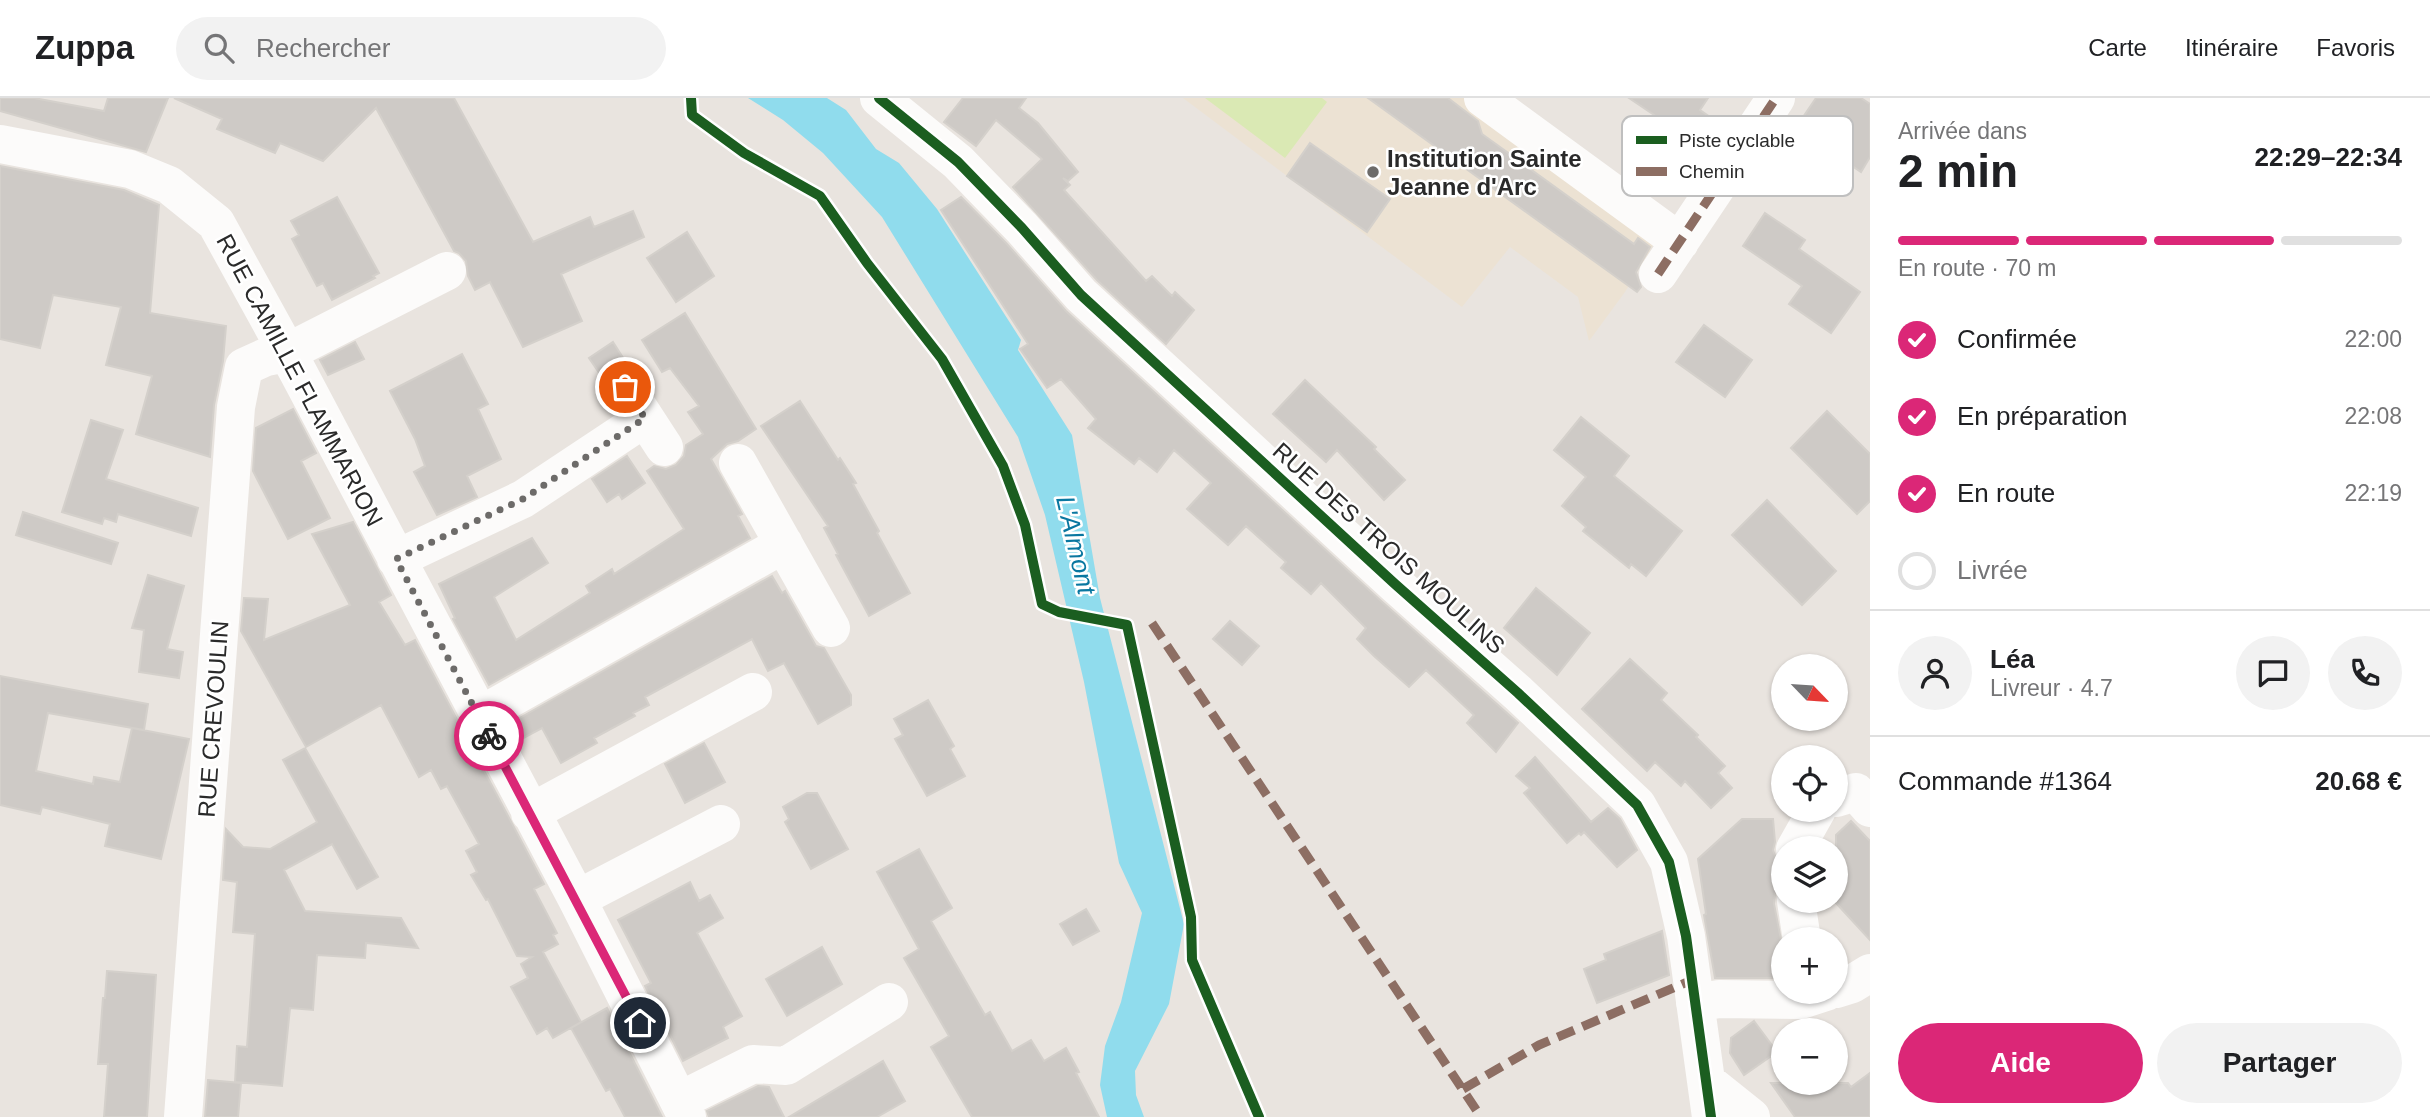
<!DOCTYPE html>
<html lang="fr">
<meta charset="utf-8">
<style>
:root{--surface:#fff;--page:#f2f2f2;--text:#202124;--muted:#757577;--line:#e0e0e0;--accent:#db2777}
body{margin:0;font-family:Arial,sans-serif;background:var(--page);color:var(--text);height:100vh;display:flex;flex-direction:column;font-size:26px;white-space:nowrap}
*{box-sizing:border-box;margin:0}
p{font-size:23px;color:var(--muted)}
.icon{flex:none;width:38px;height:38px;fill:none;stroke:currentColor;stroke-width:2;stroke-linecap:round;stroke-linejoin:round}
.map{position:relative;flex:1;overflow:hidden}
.drawer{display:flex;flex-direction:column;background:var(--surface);width:560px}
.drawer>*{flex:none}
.needle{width:46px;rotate:115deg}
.controls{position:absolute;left:1771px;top:556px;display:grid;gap:14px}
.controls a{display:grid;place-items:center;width:77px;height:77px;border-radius:50%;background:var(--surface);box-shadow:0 2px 5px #0004;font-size:35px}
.pin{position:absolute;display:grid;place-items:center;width:60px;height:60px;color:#fff;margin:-30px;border:4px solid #fff;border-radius:50%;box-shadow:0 2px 7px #0007}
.courier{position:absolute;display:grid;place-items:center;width:70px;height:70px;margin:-35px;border:5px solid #db2777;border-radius:50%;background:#fff;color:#222;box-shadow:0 2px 9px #0007}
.summary em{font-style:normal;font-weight:600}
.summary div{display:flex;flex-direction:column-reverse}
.summary{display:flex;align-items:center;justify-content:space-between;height:119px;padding:0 28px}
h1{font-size:46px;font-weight:600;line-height:52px}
.bar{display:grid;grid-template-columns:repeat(4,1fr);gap:10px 7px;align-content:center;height:84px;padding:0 28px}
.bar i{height:9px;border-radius:5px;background:var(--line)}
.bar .current{background:var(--accent)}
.bar p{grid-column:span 4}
.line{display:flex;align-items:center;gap:18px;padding:0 28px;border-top:2px solid var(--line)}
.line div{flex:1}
.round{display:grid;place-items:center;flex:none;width:74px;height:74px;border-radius:37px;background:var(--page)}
ol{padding:0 28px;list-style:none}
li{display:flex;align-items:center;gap:21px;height:77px}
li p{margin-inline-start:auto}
li .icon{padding:7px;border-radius:50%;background:var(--accent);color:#fff;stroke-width:4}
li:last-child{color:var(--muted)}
li i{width:38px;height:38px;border:4px solid var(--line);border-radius:50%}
.button{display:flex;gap:14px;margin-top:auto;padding:14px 28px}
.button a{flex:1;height:80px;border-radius:42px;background:var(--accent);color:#fff;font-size:28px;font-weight:600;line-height:80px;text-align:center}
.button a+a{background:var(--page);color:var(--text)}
header{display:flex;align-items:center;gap:42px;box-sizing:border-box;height:98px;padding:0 35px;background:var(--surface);border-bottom:2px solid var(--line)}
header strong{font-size:33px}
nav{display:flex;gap:38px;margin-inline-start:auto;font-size:24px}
.search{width:490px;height:63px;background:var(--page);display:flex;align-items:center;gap:18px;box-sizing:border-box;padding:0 24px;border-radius:38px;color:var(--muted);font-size:26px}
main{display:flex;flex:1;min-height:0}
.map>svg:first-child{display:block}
</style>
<header>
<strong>Zuppa</strong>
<div class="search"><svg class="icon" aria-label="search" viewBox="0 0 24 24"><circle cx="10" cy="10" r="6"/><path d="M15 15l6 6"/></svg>Rechercher</div>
<nav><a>Carte</a><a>Itinéraire</a><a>Favoris</a></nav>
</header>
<main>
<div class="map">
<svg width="1870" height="1019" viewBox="0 0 1870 1019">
<rect width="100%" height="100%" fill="#e9e4df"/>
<!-- education -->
<path fill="#ece2d3" d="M 1183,0 L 1499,0 L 1667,124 L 1625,194 L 1589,243 L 1578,199 L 1510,149 L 1462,209 Z"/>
<!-- pitch -->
<path fill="#dae9b4" d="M 1205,0 L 1322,0 L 1327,4 L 1285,60 Z"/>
<!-- water -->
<path fill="#90dced" d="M 748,0 L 827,0 L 846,12 L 876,51 L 899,65 L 937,111 L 1021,242 L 1018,252 L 1072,337 L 1100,500 L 1184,826 L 1169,906 L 1135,973 L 1136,997 L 1144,1019 L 1107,1019 L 1100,987 L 1105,948 L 1121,904 L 1142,815 L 1119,765 L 1084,584 L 1045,417 L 1018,339 L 882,119 L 823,55 L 783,22 Z"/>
<!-- building -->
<path fill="#cecac6" stroke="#d4d0cb" stroke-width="2" d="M 0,0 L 34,0 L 104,13 L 108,0 L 168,0 L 146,54 L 0,13 Z
M 174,0 L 454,0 L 533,144 L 590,119 L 594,129 L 633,113 L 644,139 L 561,176 L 582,223 L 523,249 L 490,184 L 475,192 L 468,178 L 466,163 L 459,155 L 454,153 L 376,10 L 323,63 L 280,45 L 275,55 L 217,31 L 222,21 Z
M 963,0 L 1026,0 L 1019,10 L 1038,25 L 1078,74 L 1068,83 L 1063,80 L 1070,87 L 1064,92 L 1146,183 L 1152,178 L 1172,198 L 1175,194 L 1194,212 L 1166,246 L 1097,182 L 1013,89 L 1042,61 L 996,22 L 976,48 L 944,24 Z
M 1368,0 L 1448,0 L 1478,23 L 1482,36 L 1634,146 L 1638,140 L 1650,149 L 1636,174 L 1641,189 L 1637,194 Z
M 1629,0 L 1708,0 L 1700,12 L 1710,19 L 1707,23 L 1725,37 L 1713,55 L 1682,38 L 1679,42 L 1657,25 L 1660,21 Z
M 1816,0 L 1861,0 L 1870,6 L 1870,59 L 1861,74 L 1807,37 L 1810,32 L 1799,25 Z
M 1310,45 L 1390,101 L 1367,134 L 1287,78 Z
M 0,68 L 124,92 L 159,107 L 150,215 L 226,228 L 223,263 L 214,307 L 210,359 L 136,336 L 152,278 L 106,267 L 121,209 L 53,197 L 40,250 L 0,241 Z
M 337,99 L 379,175 L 373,178 L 375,180 L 332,202 L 323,185 L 317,188 L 292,141 L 299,137 L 291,123 Z
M 961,99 L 1006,145 L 1066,213 L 1380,502 L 1518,625 L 1496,654 L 1467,625 L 1474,617 L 1426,572 L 1409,589 L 1374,558 L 1357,541 L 1366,530 L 1321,485 L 1311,496 L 1281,470 L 1286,464 L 1246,428 L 1228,447 L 1187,411 L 1211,385 L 1174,352 L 1157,374 L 1139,360 L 1134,366 L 1088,330 L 1096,321 L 1061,281 L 1047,290 L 1020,251 L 1028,246 L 941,112 Z
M 1765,115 L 1805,142 L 1799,151 L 1860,194 L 1831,235 L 1789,206 L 1802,188 L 1743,148 Z
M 687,134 L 714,178 L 676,204 L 647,160 Z
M 685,215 L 756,331 L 738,343 L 727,346 L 711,361 L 742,416 L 738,418 L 750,440 L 489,587 L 453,521 L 455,520 L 439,486 L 532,440 L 548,465 L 494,499 L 516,542 L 590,495 L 586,488 L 612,471 L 614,476 L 684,431 L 647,373 L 654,368 L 666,371 L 676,367 L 684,358 L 686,347 L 703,336 L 688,314 L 699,308 L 670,270 L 662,274 L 642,242 Z
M 1704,227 L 1752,262 L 1725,299 L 1676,264 Z
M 355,244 L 364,261 L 328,277 L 320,262 Z
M 613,244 L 627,266 L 613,271 L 604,282 L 589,260 Z
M 462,256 L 488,306 L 478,311 L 501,361 L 467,378 L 477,399 L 437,417 L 414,374 L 425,368 L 415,341 L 390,293 Z
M 1305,282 L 1376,349 L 1374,351 L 1405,382 L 1384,402 L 1337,352 L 1326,364 L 1273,316 Z
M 800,303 L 838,362 L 840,360 L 856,385 L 853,386 L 879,433 L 877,435 L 910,495 L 869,518 L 836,457 L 838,456 L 824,430 L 828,428 L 761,328 Z
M 293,311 L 316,355 L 301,363 L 330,420 L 288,441 L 253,373 L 256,330 Z
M 1827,313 L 1870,356 L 1870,403 L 1857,416 L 1791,350 Z
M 1581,319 L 1629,358 L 1614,378 L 1682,433 L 1646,478 L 1631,466 L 1629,470 L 1583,433 L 1586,429 L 1562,408 L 1586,379 L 1554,352 Z
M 91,322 L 123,332 L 106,381 L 198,410 L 191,438 L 118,416 L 116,424 L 104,420 L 102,426 L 62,414 Z
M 627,358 L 645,385 L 622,401 L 619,396 L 607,404 L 592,381 Z
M 1767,402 L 1836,473 L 1802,507 L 1732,437 Z
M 23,414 L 118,445 L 111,466 L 16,437 Z
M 353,424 L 391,497 L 379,504 L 405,547 L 415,542 L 544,786 L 534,791 L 557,835 L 553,837 L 558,846 L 543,854 L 581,924 L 553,940 L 547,930 L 537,936 L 511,889 L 528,880 L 521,866 L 532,859 L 517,858 L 488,801 L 486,802 L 471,777 L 477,774 L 466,753 L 479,746 L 447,688 L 441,691 L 431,672 L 419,679 L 381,607 L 306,649 L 241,533 L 244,500 L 268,501 L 264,542 L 350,507 L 312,436 Z
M 148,477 L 184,488 L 167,551 L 183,554 L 179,580 L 139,574 L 144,532 L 132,530 Z
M 772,478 L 782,495 L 785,493 L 816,548 L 824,550 L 851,597 L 851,607 L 818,626 L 784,565 L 768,573 L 752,541 L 645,599 L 649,607 L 633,615 L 635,618 L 594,640 L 597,645 L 561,665 L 542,630 L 518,643 L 509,626 Z
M 1536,490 L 1590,535 L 1557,577 L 1504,530 Z
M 1230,523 L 1259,548 L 1242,567 L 1213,541 Z
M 1630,561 L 1667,595 L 1661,602 L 1698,637 L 1696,639 L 1725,668 L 1718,675 L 1732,690 L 1711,710 L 1685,683 L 1681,688 L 1655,664 L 1647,673 L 1582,611 Z
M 0,578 L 148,606 L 144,632 L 48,615 L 36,673 L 93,686 L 94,679 L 120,684 L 132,630 L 189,641 L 161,761 L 105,748 L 110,726 L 42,709 L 40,716 L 0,707 Z
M 928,602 L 954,648 L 950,651 L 965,678 L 927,698 L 895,641 L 903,637 L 894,621 Z
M 704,645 L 725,684 L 685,705 L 665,666 Z
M 305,650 L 378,779 L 357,791 L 332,746 L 284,772 L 305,813 L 401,820 L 418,850 L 366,845 L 365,860 L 317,857 L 313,912 L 290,910 L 282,988 L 235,984 L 237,948 L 247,949 L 255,836 L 233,834 L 237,784 L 223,782 L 226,731 L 243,749 L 270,751 L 317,724 L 283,662 Z
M 1535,659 L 1591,724 L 1608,710 L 1620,721 L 1637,752 L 1617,769 L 1584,734 L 1581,737 L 1579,735 L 1567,745 L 1524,695 L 1530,690 L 1516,678 Z
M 807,695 L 817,695 L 848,751 L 811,771 L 785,724 L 789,721 L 783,709 Z
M 1742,721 L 1773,721 L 1775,744 L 1773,752 L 1777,763 L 1779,790 L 1775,796 L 1774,806 L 1783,852 L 1783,880 L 1715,880 L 1704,817 L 1706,816 L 1698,761 Z
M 1851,723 L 1870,743 L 1870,842 L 1836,805 L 1836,737 Z
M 919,751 L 952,810 L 931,823 L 985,917 L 990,914 L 1012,953 L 1031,942 L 1044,963 L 1066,950 L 1079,974 L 1076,975 L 1099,1019 L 972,1019 L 931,949 L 949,938 L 904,860 L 919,851 L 877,774 Z
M 690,784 L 699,803 L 710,797 L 723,820 L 697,835 L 742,918 L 723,929 L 728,940 L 683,963 L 645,888 L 651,885 L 618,822 Z
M 1086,811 L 1099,833 L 1073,847 L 1060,826 Z
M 1662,833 L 1669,877 L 1597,905 L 1584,871 L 1606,862 L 1604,856 Z
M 822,849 L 842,886 L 787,918 L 766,881 Z
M 107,873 L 156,877 L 147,1019 L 104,1019 L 108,966 L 98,966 L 103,900 L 105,900 Z
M 607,910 L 662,1019 L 625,1019 L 610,991 L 606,993 L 571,930 Z
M 1754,923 L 1777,954 L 1744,977 L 1730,955 L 1731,940 Z
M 883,963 L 905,1003 L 877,1019 L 789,1019 Z
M 1870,975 L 1870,1019 L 1795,1019 L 1771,985 L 1848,985 L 1851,989 Z
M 208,982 L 241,985 L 238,1019 L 205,1019 Z
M 758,988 L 769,989 L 784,1019 L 709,1019 L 707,1013 Z"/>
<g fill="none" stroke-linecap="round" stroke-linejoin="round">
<!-- minor -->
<path stroke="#fcfbfa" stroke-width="38" d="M 879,0 L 958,64 L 1022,130 L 1081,197 L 1395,486 L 1518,595 L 1637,707 L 1669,764 L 1686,838 L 1711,1019
M 1483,0 L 1680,144
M 0,46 L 130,71 L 169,87 L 216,125 L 298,274 L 577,801 L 687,1019
M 1658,176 L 1776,0
M 625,289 L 664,349
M 738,365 L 831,530
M 396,461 L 523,401 L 645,320
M 479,618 L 784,446
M 1836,700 L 1856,694 L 1870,710
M 530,715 L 753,594
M 1795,751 L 1817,712
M 577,801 L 721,726
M 1796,803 L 1802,842
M 1836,891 L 1852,886 L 1870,875
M 1695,905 L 1719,901 L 1801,902 L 1826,894
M 1706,983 L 1751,1019
M 679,1003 L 753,966 L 786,968 L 889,904
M 183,1019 L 236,309 L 244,269 L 266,259 L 286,255 L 447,173"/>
<!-- quiet -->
<path stroke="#8d6e63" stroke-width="9" stroke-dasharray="18 9" stroke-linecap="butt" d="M 1658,176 L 1776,0
M 1152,525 L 1481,1019
M 1463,991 L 1539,947 L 1692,882"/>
<defs>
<path id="cycleway" d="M 691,0 L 692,17 L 744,55 L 820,98 L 867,165 L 942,261 L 1003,368 L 1025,427 L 1042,506 L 1059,514 L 1127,527 L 1191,819 L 1192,862 L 1259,1019
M 879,0 L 958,64 L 1022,130 L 1081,197 L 1395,486 L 1518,595 L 1637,707 L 1669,764 L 1686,838 L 1711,1019"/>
</defs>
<!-- cycleway casing -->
<use href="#cycleway" stroke="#fff" stroke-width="15"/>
<!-- cycleway -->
<use href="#cycleway" stroke="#1b5e20" stroke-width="10"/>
</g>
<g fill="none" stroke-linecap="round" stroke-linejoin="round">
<!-- done -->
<path stroke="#6d6b69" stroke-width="7" stroke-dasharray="0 12.6" d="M 489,638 L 396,461 L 523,401 L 645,320 L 625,289"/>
<!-- route -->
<path stroke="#db2777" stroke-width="9" d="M 489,638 L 640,925"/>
</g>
<!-- markers -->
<circle fill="#6d6b69" stroke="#fff" stroke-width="2.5" cx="1373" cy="74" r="7"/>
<g text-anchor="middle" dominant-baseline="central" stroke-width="5" stroke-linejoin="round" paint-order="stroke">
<!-- poi labels -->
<g font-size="24" font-weight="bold" fill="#2a2a2a" stroke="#fff" text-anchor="start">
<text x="1387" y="60">Institution Sainte<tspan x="1387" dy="28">Jeanne d'Arc</tspan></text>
</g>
<!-- street labels -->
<g font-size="24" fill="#2a2a2a" stroke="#fff">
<text transform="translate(300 282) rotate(62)">RUE CAMILLE FLAMMARION</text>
<text transform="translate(1389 450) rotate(42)">RUE DES TROIS MOULINS</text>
<text transform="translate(213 621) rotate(-86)">RUE CREVOULIN</text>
</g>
<!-- water labels -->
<g font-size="26" font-style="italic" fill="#0977a0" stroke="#fff">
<text transform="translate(1076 447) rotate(77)">L'Almont</text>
</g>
</g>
<!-- legend -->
<rect x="1622" y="18" width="231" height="80" rx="10" fill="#fff" stroke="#bfbfbf" stroke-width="2"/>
<rect x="1636" y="38" width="31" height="8" fill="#1b5e20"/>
<rect x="1636" y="69" width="31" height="9" fill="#8d6e63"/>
<g font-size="19" fill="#2a2a2a">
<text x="1679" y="49">Piste cyclable</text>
<text x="1679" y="80">Chemin</text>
</g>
</svg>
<div class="controls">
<a><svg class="needle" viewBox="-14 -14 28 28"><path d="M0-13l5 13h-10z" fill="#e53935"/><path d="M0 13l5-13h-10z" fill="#757577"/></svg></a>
<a><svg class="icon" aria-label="locate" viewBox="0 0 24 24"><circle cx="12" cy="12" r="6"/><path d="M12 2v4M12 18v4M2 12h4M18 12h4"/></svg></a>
<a><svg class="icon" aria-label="layers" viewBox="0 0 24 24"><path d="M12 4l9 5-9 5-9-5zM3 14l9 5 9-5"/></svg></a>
<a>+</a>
<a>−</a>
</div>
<div class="pin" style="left:625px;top:289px;background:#ea580c"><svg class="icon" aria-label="bag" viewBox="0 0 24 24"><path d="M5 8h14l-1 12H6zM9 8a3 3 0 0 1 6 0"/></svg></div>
<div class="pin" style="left:640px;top:925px;background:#1f2937"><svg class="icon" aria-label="home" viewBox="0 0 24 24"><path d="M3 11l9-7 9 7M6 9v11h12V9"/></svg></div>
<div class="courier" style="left:489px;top:638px"><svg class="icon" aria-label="bike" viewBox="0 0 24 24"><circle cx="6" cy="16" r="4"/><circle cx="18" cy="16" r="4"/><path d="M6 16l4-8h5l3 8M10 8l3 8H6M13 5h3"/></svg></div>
</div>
<section class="drawer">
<div class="summary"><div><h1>2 min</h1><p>Arrivée dans</p></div><em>22:29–22:34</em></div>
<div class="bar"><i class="current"></i><i class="current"></i><i class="current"></i><i></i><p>En route · 70 m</p></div>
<ol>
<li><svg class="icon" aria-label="check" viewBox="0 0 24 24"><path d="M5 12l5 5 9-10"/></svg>Confirmée<p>22:00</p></li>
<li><svg class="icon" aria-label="check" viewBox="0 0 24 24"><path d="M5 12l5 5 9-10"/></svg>En préparation<p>22:08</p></li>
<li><svg class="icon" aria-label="check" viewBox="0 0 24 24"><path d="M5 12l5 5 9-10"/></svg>En route<p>22:19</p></li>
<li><i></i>Livrée</li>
</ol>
<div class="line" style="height:126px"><a class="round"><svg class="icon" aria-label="person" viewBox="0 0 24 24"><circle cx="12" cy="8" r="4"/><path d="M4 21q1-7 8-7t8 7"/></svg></a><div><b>Léa</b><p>Livreur · 4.7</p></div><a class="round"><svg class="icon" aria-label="chat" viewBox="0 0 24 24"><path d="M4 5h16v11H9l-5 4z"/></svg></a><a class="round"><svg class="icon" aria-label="phone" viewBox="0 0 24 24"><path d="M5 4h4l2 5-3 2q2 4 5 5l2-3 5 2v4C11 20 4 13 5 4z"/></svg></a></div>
<div class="line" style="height:91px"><div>Commande #1364</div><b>20.68 €</b></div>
<div class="button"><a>Aide</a><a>Partager</a></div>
</section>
</main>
